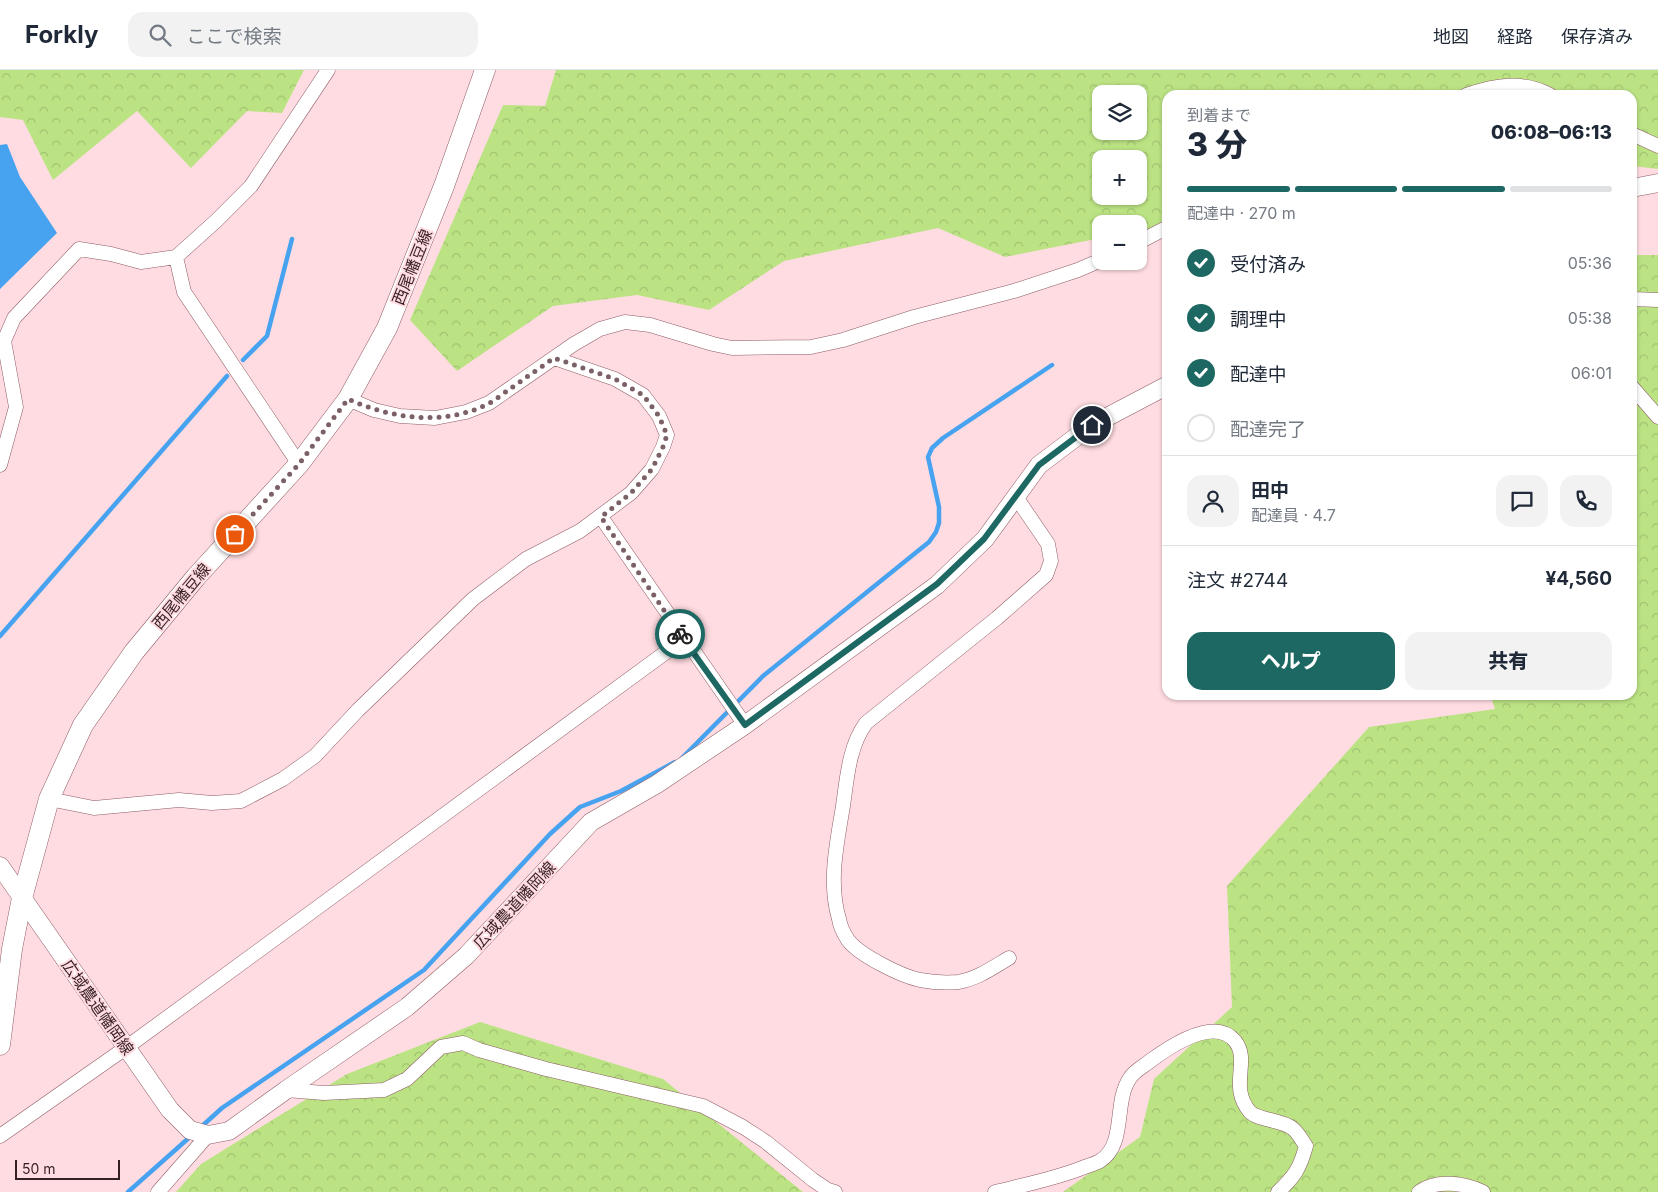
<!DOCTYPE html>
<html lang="ja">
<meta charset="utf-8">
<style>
:root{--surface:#fff;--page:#f2f2f3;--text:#1f2937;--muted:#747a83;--line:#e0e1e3;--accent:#1d6862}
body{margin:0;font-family:Inter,"Noto Sans JP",sans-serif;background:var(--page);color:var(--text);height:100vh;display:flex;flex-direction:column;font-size:19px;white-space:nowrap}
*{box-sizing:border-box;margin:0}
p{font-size:16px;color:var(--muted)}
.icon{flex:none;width:28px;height:28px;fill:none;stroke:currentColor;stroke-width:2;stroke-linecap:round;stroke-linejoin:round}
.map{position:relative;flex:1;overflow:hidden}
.details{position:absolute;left:1162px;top:20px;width:475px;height:610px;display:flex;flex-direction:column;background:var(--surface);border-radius:15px;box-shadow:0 1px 4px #0004}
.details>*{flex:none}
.fabs{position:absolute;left:1092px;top:15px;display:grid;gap:10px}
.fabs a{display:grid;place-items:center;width:55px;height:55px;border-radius:10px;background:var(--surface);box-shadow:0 1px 4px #0004;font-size:25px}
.scale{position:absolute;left:15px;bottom:12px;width:105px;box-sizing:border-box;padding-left:5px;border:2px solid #341f23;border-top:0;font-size:14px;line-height:18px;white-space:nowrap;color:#341f23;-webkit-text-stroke:4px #ffdce1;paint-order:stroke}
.pin{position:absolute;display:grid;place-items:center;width:42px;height:42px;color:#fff;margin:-21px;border:2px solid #fff;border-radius:50%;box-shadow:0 1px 5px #0007}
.courier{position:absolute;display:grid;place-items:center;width:50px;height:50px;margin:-25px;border:4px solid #1d6862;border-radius:50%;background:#fff;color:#222;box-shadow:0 1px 6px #0007}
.summary em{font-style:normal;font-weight:800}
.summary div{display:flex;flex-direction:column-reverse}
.summary{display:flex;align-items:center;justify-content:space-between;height:85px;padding:0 25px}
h1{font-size:32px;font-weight:800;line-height:38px}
.bar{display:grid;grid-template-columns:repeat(4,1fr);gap:8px 5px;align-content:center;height:60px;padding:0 25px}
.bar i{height:6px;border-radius:4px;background:var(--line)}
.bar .selected{background:var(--accent)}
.bar p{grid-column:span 4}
.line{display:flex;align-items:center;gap:12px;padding:0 25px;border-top:1px solid var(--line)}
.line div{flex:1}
.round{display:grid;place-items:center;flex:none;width:52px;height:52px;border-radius:15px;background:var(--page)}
ol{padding:0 25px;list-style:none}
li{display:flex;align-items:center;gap:15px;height:55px}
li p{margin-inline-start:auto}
li .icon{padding:5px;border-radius:50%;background:var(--accent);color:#fff;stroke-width:4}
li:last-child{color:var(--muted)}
li i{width:28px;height:28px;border:2px solid var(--line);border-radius:50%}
.action{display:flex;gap:10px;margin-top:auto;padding:10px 25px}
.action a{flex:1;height:58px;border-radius:15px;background:var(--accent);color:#fff;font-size:20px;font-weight:800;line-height:58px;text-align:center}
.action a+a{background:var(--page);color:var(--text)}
header{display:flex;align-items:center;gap:30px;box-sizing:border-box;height:70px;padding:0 25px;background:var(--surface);border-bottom:1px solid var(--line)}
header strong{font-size:24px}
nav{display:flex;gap:28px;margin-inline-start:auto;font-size:18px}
.search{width:350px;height:45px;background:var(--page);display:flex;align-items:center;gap:12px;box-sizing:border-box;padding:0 18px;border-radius:15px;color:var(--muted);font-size:19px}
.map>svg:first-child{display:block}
</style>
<header>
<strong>Forkly</strong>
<div class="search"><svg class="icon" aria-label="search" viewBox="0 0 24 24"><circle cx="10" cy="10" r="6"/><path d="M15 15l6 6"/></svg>ここで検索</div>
<nav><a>地図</a><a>経路</a><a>保存済み</a></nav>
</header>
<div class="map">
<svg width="1658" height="1122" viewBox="0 0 1658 1122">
<defs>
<pattern id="forest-crowns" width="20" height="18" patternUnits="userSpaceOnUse" patternTransform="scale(1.25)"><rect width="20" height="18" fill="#bbe383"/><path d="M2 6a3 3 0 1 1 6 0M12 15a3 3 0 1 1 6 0" fill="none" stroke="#a1c271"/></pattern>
</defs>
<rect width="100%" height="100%" fill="#ffdce1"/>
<!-- forest -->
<path fill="url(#forest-crowns)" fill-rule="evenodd" d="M 0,0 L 304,0 L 282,43 L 247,41 L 191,98 L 137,41 L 53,110 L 23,50 L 0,47 Z
M 556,0 L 1658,0 L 1658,99 L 1633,96 L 1632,25 L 1168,25 L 1167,156 L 1139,161 L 1139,154 L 1101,154 L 1101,168 L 1005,187 L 938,158 L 784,191 L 709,240 L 637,225 L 553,236 L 457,301 L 410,250 L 503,35 L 545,36 ZM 1101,24 L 1139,24 L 1139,61 L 1101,61 ZM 1101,89 L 1139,89 L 1139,126 L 1101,126 Z
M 1633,185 L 1658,185 L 1658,1122 L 1063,1122 L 1140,1067 L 1154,1009 L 1232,937 L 1227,816 L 1369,657 L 1495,639 L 1490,625 L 1632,625 Z
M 480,952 L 663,1009 L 803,1122 L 176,1122 L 201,1094 L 347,1004 Z"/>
<!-- water -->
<path fill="#47a3f0" d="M 7,74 L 20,107 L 57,163 L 0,219 L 0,75 Z"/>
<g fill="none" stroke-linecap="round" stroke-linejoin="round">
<!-- stream -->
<path stroke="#47a3f0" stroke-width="4.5" d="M 243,290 L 267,266 L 292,169
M 0,566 L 227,306
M 682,688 L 763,606 L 929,472 L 936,462 L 939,453 L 939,437 L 928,387 L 932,378 L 943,368 L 1052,295
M 201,1057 L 222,1038 L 424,900 L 550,764 L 580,737 L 621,721 L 675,692
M 128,1122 L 191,1066"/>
<defs>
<path id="minor" d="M 1466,25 C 1495,15 1521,10 1550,25
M 1632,64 L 1658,76
M 1139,172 L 1168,157
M 176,187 L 184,222 L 299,394
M 1632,229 L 1658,230
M 1632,317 L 1658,347
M 348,329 L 374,340 L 400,346 L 435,348 L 466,342 L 489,333 L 574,274 L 600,259 L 625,252 L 650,255 L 713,274 L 732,278 L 811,277 L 843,270 L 914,247 L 1014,221 L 1078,200 L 1101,190
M 0,395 L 16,337 L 4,271 L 14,248 L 79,179 L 111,184 L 141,192 L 176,187 L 216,151 L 251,116 L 328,0
M 601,447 L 745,655
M 49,729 L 94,738 L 179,730 L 212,733 L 241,731 L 283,709 L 315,686 L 358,640 L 473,529 L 526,489 L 580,461 L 631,423 L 652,399 L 663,377 L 667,365 L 659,346 L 643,325 L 615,309 L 554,288
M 1009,888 C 992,898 977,909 958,912 C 947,913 931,912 920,910 C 901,906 859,885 848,870 C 844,864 840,855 839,849 C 828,812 837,773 843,736 C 847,708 849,676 866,653 L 997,548 L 1046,505 L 1051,491 L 1048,474 L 1016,427
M 286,1020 L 324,1023 L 384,1020 L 407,1009 L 441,977 L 463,973 L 479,980 L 546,999 L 703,1036 L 743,1057 L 766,1072 L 813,1110 L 828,1120 L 835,1122
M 0,1066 L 127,977 L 684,569
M 158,1122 L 208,1065
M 995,1122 C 1024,1115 1054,1109 1082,1098 C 1087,1096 1095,1094 1100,1091 C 1127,1074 1113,1032 1130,1008 C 1134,1001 1144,996 1150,991 C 1169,977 1214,946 1235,971 C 1251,991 1228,1016 1250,1042 C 1258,1050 1282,1050 1292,1058 C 1298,1062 1302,1071 1306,1076 C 1300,1098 1295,1106 1278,1122
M 1419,1122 C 1436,1109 1465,1113 1483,1122"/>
<path id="tertiary" d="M 1632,118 L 1658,113
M 0,796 L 170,1040 L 190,1060 L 208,1065 L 229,1061 L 286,1020 L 407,937 L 466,886 L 591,752 L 657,714 L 745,655 L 937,515 L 985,469 L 1039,395 L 1092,355 L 1168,315"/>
<path id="secondary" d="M 0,975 L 12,879 L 22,828 L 49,729 L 83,655 L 134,582 L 196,507 L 299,394 L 348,329 L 387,258 L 444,116 L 485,0"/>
</defs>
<!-- minor casing -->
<use href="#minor" stroke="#8d5c65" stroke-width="15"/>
<!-- tertiary casing -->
<use href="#tertiary" stroke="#8d5c65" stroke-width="19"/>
<!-- secondary casing -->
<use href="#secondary" stroke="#8d5c65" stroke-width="21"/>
<!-- minor -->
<use href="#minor" stroke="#fff" stroke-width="14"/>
<!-- tertiary -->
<use href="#tertiary" stroke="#fff" stroke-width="18"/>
<!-- secondary -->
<use href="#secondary" stroke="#fff" stroke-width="20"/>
</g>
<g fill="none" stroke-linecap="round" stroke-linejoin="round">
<!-- done -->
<path stroke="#7b6166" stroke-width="5" stroke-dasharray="0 9" d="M 235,464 L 299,394 L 348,329 C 392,349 444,356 488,334 C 496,330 503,323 510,319 C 525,308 540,298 554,288 L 615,309 L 643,325 L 659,346 L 667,365 L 663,377 L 652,399 L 631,423 L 601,447 L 680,564"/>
<!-- route -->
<path stroke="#1d6862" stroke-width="6" d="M 680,564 L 745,655 L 937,514 L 984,469 L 1039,395 L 1092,355"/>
</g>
<g text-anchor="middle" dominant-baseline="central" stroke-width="4" stroke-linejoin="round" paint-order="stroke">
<!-- street labels -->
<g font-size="16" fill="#341f23" stroke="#ffdce1">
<text transform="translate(412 197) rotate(-68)">西尾幡豆線</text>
<text transform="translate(181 526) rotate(-50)">西尾幡豆線</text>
<text transform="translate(514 835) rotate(-47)">広域農道幡岡線</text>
<text transform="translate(98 937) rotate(55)">広域農道幡岡線</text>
</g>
</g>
</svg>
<div class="fabs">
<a><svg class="icon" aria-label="layers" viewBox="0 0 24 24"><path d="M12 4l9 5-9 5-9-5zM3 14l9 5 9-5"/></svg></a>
<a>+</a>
<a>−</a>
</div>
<div class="scale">50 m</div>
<div class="pin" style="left:235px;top:464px;background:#ea580c"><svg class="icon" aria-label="bag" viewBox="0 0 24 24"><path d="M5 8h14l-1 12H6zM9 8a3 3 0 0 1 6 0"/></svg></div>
<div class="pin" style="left:1092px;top:355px;background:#1f2937"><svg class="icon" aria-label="home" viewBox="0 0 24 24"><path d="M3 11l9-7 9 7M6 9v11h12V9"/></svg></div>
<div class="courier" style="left:680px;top:564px"><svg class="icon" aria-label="bike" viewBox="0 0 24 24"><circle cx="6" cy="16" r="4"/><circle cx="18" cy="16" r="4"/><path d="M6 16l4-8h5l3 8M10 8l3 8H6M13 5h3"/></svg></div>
<section class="details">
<div class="summary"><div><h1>3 分</h1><p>到着まで</p></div><em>06:08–06:13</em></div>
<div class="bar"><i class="selected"></i><i class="selected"></i><i class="selected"></i><i></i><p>配達中 · 270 m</p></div>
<ol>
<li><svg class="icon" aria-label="check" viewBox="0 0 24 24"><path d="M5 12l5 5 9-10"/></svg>受付済み<p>05:36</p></li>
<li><svg class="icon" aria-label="check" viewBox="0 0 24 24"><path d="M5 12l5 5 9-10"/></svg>調理中<p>05:38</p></li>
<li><svg class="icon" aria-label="check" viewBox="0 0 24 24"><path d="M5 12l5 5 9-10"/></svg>配達中<p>06:01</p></li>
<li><i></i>配達完了</li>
</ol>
<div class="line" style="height:90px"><a class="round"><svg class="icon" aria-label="person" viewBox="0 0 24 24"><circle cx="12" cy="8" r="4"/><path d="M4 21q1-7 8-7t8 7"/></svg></a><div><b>田中</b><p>配達員 · 4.7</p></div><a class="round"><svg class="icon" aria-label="chat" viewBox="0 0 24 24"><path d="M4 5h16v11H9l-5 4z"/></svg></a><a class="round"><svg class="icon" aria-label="phone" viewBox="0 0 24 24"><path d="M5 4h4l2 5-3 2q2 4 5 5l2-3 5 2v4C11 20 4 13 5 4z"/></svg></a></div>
<div class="line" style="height:65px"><div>注文 #2744</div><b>¥4,560</b></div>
<div class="action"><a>ヘルプ</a><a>共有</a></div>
</section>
</div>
